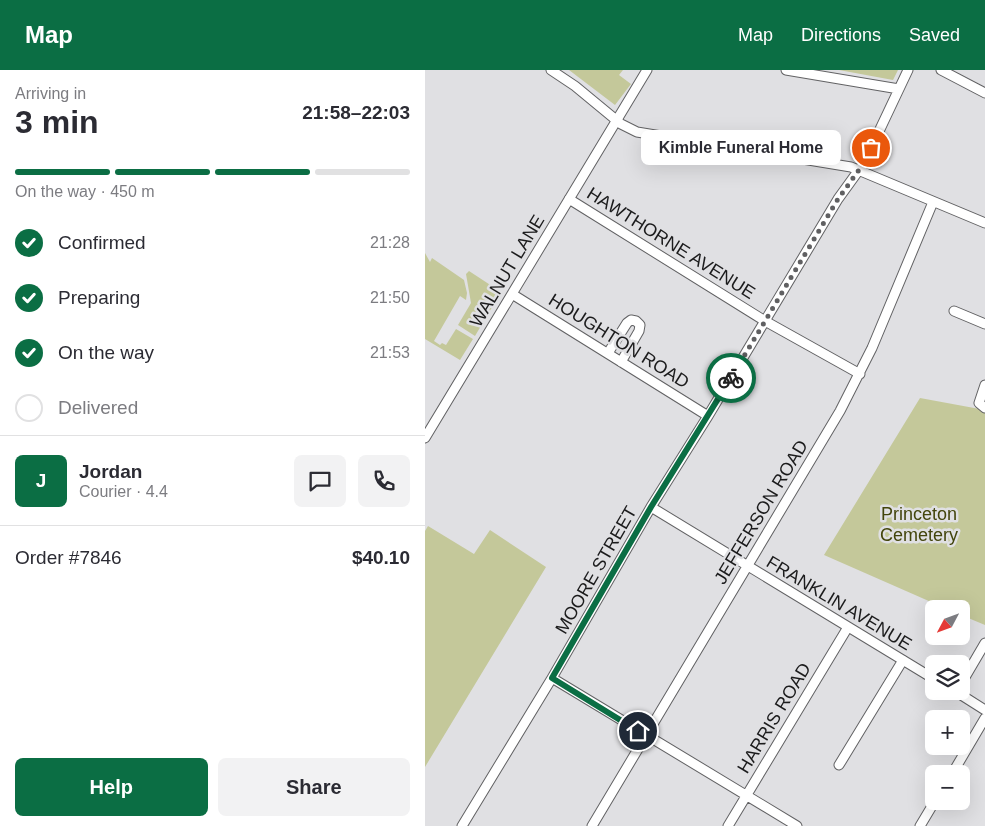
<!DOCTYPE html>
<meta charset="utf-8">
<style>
:root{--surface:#fff;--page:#f2f2f3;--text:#2b2b33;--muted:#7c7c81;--line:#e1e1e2;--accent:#0b6e44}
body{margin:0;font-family:Helvetica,sans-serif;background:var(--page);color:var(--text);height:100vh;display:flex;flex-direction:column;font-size:19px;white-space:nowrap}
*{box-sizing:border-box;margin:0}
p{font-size:16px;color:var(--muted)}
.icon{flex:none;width:28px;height:28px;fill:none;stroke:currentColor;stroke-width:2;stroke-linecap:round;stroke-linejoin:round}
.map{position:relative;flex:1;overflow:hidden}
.drawer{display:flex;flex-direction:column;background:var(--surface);width:425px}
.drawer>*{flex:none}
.needle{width:32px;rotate:229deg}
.fabs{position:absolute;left:500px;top:530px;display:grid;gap:10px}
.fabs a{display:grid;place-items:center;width:45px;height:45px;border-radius:8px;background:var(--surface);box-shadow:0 5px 20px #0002;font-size:25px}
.pin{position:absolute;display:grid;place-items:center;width:42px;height:42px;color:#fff;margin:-21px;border:2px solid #fff;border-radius:50%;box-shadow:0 1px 5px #0007}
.courier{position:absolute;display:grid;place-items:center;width:50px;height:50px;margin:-25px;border:4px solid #0b6e44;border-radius:50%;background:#fff;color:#222;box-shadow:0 1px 6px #0007}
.bubble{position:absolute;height:35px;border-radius:8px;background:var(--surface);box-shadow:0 5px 20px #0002;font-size:16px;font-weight:800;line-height:35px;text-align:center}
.headline em{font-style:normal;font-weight:800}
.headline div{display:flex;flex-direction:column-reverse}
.headline{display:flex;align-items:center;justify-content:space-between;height:85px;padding:0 15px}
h1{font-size:32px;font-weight:800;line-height:38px}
.bar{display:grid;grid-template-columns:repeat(4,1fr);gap:8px 5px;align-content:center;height:60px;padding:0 15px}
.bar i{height:6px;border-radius:4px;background:var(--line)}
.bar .selected{background:var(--accent)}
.bar p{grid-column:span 4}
.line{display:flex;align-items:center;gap:12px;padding:0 15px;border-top:1px solid var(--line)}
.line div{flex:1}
.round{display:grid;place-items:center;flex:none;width:52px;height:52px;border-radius:8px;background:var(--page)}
ol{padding:0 15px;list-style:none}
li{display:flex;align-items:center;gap:15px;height:55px}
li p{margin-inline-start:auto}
li .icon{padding:5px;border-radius:50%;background:var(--accent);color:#fff;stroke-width:4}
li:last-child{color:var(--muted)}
li i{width:28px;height:28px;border:2px solid var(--line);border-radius:50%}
.action{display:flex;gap:10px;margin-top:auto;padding:10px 15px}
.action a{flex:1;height:58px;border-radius:8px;background:var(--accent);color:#fff;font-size:20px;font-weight:800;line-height:58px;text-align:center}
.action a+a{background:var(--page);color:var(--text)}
header{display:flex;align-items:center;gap:30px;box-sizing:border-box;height:70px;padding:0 25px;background:var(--accent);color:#fff}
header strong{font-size:24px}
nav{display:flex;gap:28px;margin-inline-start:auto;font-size:18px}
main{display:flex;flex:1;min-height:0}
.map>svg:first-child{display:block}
</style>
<header>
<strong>Map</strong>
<nav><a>Map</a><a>Directions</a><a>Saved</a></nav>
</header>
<main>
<section class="drawer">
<div class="headline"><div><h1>3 min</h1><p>Arriving in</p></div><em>21:58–22:03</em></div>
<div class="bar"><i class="selected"></i><i class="selected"></i><i class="selected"></i><i></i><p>On the way · 450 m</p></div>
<ol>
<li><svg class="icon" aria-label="check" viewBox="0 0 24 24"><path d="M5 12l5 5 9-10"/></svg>Confirmed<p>21:28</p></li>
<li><svg class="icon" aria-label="check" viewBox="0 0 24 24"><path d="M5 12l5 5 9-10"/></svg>Preparing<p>21:50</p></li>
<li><svg class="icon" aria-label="check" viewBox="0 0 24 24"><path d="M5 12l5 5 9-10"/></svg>On the way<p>21:53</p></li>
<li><i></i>Delivered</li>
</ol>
<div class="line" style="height:90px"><b class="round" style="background:var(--accent);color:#fff">J</b><div><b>Jordan</b><p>Courier · 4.4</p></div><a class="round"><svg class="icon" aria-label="chat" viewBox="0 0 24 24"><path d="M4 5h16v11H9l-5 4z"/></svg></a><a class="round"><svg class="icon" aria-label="phone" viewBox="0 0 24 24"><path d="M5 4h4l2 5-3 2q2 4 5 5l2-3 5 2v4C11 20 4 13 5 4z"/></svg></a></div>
<div class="line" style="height:65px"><div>Order #7846</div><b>$40.10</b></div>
<div class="action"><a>Help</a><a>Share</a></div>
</section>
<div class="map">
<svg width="560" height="756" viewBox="0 0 560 756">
<rect width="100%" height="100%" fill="#e0e0e3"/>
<!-- green -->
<path fill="#c4c89a" d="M 144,0 L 198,0 L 194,5 L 206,14 L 190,35 Z
M 414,0 L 473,0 L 468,10 Z
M 0,183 L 5,192 L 7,188 L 39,210 L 42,223 L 41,230 L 35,226 L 9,271 L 15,275 L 17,273 L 21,275 L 31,259 L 48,269 L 35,290 L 0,269 Z
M 44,201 L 76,222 L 50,266 L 33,255 L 46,233 L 41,204 Z
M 495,328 L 560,340 L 560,555 L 536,545 L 536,539 L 522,539 L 399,485 Z
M 3,456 L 49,484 L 65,460 L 121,497 L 0,697 L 0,461 Z"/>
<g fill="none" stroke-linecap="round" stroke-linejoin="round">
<defs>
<path id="minor" d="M 126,0 L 150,16 L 196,54 L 212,62 L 426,97 L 560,153
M 361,0 L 474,19
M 516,0 L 560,23
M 144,129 L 340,251 L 435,304
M 87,224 L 283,346
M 529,241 L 560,254
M 183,283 L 202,253 L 206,250 L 211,251 L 215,255 L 214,261 L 196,292
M 560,315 L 554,333 L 560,338
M 0,368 L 222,0
M 226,437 L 509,609
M 127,608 L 372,756
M 536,614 L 560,573
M 530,621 L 560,640
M 414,695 L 478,590
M 527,704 L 560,648
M 37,756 L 127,608 L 226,437 L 283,346 L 413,129 L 439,93 L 483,0
M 167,756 L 415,341 L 447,278 L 508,132
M 303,756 L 423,557
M 495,756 L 510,731"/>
</defs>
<!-- minor casing -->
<use href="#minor" stroke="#626264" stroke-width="11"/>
<!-- minor -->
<use href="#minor" stroke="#fff" stroke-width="9"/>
</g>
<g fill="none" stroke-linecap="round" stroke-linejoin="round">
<!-- done -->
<path stroke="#606062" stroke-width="5" stroke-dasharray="0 9" d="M 306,308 L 413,129 L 439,93 L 446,78"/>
<!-- route -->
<path stroke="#0b6e44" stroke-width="6" d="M 213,661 L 127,608 L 226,437 L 306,308"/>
</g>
<g text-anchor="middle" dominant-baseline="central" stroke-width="5" stroke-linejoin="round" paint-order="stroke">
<!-- street labels -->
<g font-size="18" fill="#1b1b1c" stroke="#e0e0e3">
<text transform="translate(246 173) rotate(32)">HAWTHORNE AVENUE</text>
<text transform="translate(82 201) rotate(-59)">WALNUT LANE</text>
<text transform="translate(194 271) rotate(32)">HOUGHTON ROAD</text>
<text transform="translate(336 442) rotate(-59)">JEFFERSON ROAD</text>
<text transform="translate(171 500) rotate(-60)">MOORE STREET</text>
<text transform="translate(414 533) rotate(31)">FRANKLIN AVENUE</text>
<text transform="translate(349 648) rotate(-59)">HARRIS ROAD</text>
</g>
<!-- park labels -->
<g font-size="18" fill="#43450c" stroke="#e0e0e3">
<text x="494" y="444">Princeton<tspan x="494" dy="21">Cemetery</tspan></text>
</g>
</g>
</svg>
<div class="fabs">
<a><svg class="needle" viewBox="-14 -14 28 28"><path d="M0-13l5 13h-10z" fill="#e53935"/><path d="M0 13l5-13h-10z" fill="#7c7c81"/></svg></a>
<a><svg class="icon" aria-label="layers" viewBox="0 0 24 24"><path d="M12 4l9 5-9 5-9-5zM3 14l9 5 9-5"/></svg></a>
<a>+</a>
<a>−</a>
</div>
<div class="pin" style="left:446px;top:78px;background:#ea580c"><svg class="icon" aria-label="bag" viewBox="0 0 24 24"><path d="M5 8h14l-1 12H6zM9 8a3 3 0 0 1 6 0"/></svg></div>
<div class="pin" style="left:213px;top:661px;background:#1f2937"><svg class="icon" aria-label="home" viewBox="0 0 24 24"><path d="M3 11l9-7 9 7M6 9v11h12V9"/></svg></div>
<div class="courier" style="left:306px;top:308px"><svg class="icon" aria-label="bike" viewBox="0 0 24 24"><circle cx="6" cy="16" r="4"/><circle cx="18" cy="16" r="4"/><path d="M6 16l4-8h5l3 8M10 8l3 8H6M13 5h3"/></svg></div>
<div class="bubble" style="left:216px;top:60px;width:200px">Kimble Funeral Home</div>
</div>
</main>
